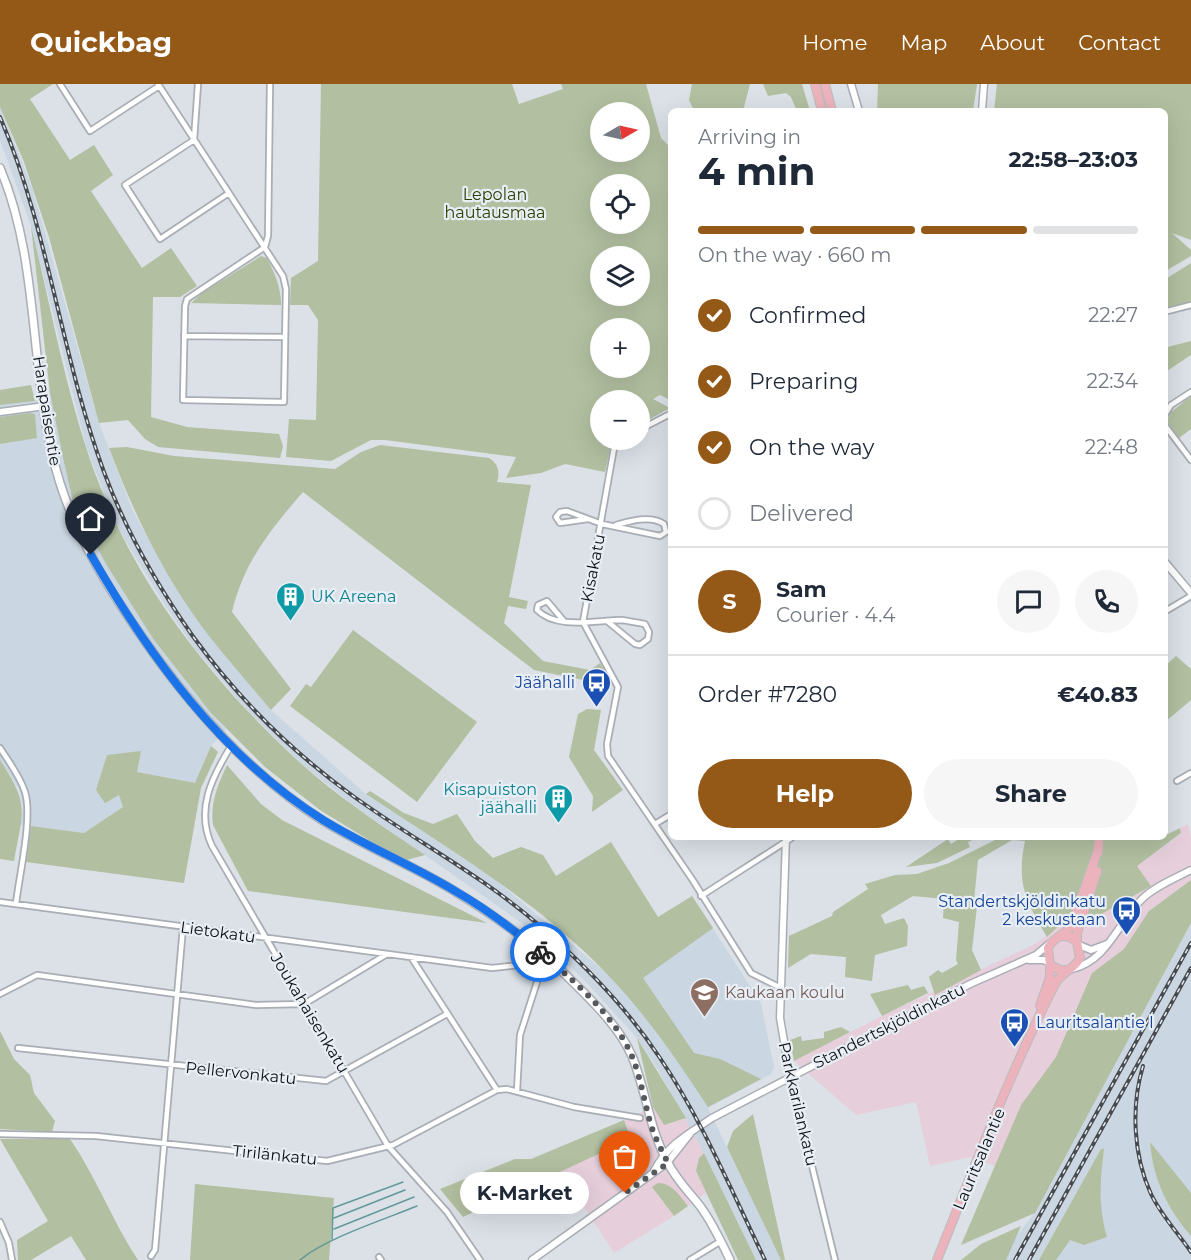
<!DOCTYPE html>
<meta charset="utf-8">
<style>
:root{--surface:#fff;--page:#f6f6f7;--text:#1f2937;--muted:#747a83;--line:#e0e1e3;--accent:#945917}
body{margin:0;font-family:Montserrat,sans-serif;background:var(--page);color:var(--text);height:100vh;display:flex;flex-direction:column;font-size:22px;white-space:nowrap}
*{box-sizing:border-box;margin:0}
p{font-size:20px;color:var(--muted)}
.icon{flex:none;width:33px;height:33px;fill:none;stroke:currentColor;stroke-width:2;stroke-linecap:round;stroke-linejoin:round}
.map{position:relative;flex:1;overflow:hidden}
.details{position:absolute;left:668px;top:24px;width:500px;height:732px;display:flex;flex-direction:column;background:var(--surface);border-radius:9px;box-shadow:0 6px 24px #0002}
.details>*{flex:none}
.needle{width:39px;rotate:81deg}
.tools{position:absolute;left:590px;top:18px;display:grid;gap:12px}
.tools a{display:grid;place-items:center;width:60px;height:60px;border-radius:50%;background:var(--surface);box-shadow:0 6px 24px #0002;font-size:30px}
.pin{position:absolute;display:grid;place-items:center;width:51px;height:51px;color:#fff;margin:-62px -26px;border-radius:50% 50% 50% 0;rotate:-45deg;box-shadow:0 0 6px #0007}
.pin .icon{rotate:45deg}
.courier{position:absolute;display:grid;place-items:center;width:60px;height:60px;margin:-30px;border:4px solid #1a73e8;border-radius:50%;background:#fff;color:#222;box-shadow:0 2px 8px #0007}
.bubble{position:absolute;height:42px;border-radius:21px;background:var(--surface);box-shadow:0 6px 24px #0002;font-size:20px;font-weight:700;line-height:42px;text-align:center}
.head em{font-style:normal;font-weight:700}
.head div{display:flex;flex-direction:column-reverse}
.head{display:flex;align-items:center;justify-content:space-between;height:102px;padding:0 30px}
h1{font-size:39px;font-weight:700;line-height:45px}
.bar{display:grid;grid-template-columns:repeat(4,1fr);gap:9px 6px;align-content:center;height:72px;padding:0 30px}
.bar i{height:8px;border-radius:4px;background:var(--line)}
.bar .current{background:var(--accent)}
.bar p{grid-column:span 4}
.line{display:flex;align-items:center;gap:15px;padding:0 30px;border-top:2px solid var(--line)}
.line div{flex:1}
.round{display:grid;place-items:center;flex:none;width:63px;height:63px;border-radius:32px;background:var(--page)}
ol{padding:0 30px;list-style:none}
li{display:flex;align-items:center;gap:18px;height:66px}
li p{margin-inline-start:auto}
li .icon{padding:6px;border-radius:50%;background:var(--accent);color:#fff;stroke-width:4}
li:last-child{color:var(--muted)}
li i{width:33px;height:33px;border:3px solid var(--line);border-radius:50%}
.action{display:flex;gap:12px;margin-top:auto;padding:12px 30px}
.action a{flex:1;height:69px;border-radius:36px;background:var(--accent);color:#fff;font-size:24px;font-weight:700;line-height:69px;text-align:center}
.action a+a{background:var(--page);color:var(--text)}
header{display:flex;align-items:center;gap:36px;box-sizing:border-box;height:84px;padding:0 30px;background:var(--accent);color:#fff}
header strong{font-size:28px}
nav{display:flex;gap:33px;margin-inline-start:auto;font-size:21px}
.map>svg:first-child{display:block}
</style>
<header>
<strong>Quickbag</strong>
<nav><a>Home</a><a>Map</a><a>About</a><a>Contact</a></nav>
</header>
<div class="map">
<svg width="1191" height="1176" viewBox="0 0 1191 1176">
<rect width="100%" height="100%" fill="#dbe1e7"/>
<!-- commercial -->
<path fill="#e6cfdb" d="M 1188,740 L 1191,753 L 1191,796 L 1149,827 L 1124,865 L 1092,889 L 1056,973 L 1021,1021 L 995,1082 L 971,1073 L 930,1082 L 916,1018 L 856,1031 L 794,977 L 882,932 L 1037,859 L 1066,835 L 1098,832 L 1151,802 L 1137,782 L 1181,750 L 1180,744 Z
M 653,1023 L 665,1041 L 686,1034 L 704,1069 L 699,1074 L 696,1087 L 706,1109 L 688,1122 L 673,1105 L 652,1103 L 674,1132 L 614,1169 L 561,1087 L 631,1055 L 624,1036 Z"/>
<!-- built -->
<path fill="#cad6e1" d="M 0,23 L 32,103 L 99,339 L 132,425 L 166,487 L 208,550 L 271,626 L 366,710 L 491,792 L 605,888 L 699,823 L 761,919 L 774,983 L 771,990 L 708,1024 L 781,1176 L 756,1176 L 704,1069 L 657,984 L 637,954 L 586,898 L 542,855 L 512,832 L 353,721 L 298,677 L 247,626 L 195,565 L 164,520 L 116,441 L 86,362 L 31,142 L 0,56 Z
M 50,309 L 74,422 L 154,556 L 211,629 L 226,645 L 211,662 L 196,699 L 124,723 L 84,749 L 20,741 L 23,723 L 19,705 L 0,676 L 0,321 L 35,317 Z
M 1191,839 L 1191,1176 L 1001,1176 L 1006,1165 L 1033,1131 Z"/>
<!-- green -->
<path fill="#b2bfa0" fill-rule="evenodd" d="M 0,0 L 53,0 L 30,15 L 70,76 L 94,61 L 113,91 L 91,107 L 142,184 L 171,164 L 197,202 L 180,213 L 153,213 L 151,333 L 187,343 L 279,350 L 283,362 L 280,374 L 158,363 L 145,355 L 128,336 L 99,339 L 49,153 L 24,78 L 0,23 Z
M 321,0 L 512,0 L 519,20 L 563,5 L 561,0 L 646,0 L 661,54 L 670,63 L 670,316 L 660,311 L 653,315 L 670,324 L 639,341 L 639,316 L 600,316 L 600,356 L 614,356 L 603,363 L 611,360 L 605,388 L 565,380 L 541,389 L 506,394 L 516,373 L 385,356 L 371,356 L 331,377 L 286,373 L 289,335 L 316,336 L 318,236 L 308,221 L 290,221 L 291,194 L 318,177 ZM 600,28 L 639,28 L 639,68 L 600,68 ZM 600,100 L 639,100 L 639,140 L 600,140 ZM 600,172 L 639,172 L 639,212 L 600,212 ZM 639,244 L 639,284 L 600,284 L 600,244 Z
M 692,0 L 750,0 L 743,27 L 694,27 L 689,16 Z
M 763,0 L 802,0 L 810,27 L 796,25 L 791,13 L 786,9 L 768,12 Z
M 878,0 L 977,0 L 973,27 L 877,27 Z
M 997,0 L 1191,0 L 1191,156 L 1172,149 L 1191,166 L 1191,172 L 1164,188 L 1164,27 L 994,27 Z
M 31,142 C 52,227 67,316 98,397 C 138,504 214,599 297,676 C 336,712 381,741 425,771 L 403,777 L 320,726 L 265,683 L 211,629 L 154,556 L 108,483 L 74,422 L 64,378 L 50,309 Z
M 261,172 L 267,174 C 275,190 281,203 281,221 L 191,219 L 202,209 Z
M 1191,179 L 1191,218 L 1164,225 L 1164,196 Z
M 1191,257 L 1191,271 L 1164,289 L 1164,264 Z
M 31,301 L 35,317 L 0,321 L 0,306 Z
M 1191,312 L 1191,345 L 1179,354 L 1167,337 L 1170,329 Z
M 29,329 L 35,330 L 37,354 L 0,360 L 0,333 Z
M 380,361 L 489,374 C 499,380 500,389 497,398 L 531,401 L 509,513 L 528,517 L 526,525 L 508,522 L 504,539 L 543,577 L 590,586 L 600,579 L 607,591 L 604,611 L 592,612 L 588,597 L 534,586 L 303,408 C 270,446 244,478 232,528 L 291,605 L 271,626 C 250,601 229,577 209,552 C 165,495 134,430 109,364 L 127,363 L 174,372 L 335,385 L 361,368 Z
M 353,546 L 477,638 L 417,718 L 290,622 L 306,600 L 311,603 Z
M 1176,572 L 1191,585 L 1191,616 L 1164,639 L 1164,583 Z
M 587,625 L 601,626 L 594,666 L 623,706 L 592,728 L 593,712 L 569,673 L 578,630 Z
M 211,662 L 218,668 L 201,704 L 184,799 L 26,778 L 31,742 L 84,749 L 123,723 L 119,711 L 105,719 L 96,706 L 107,671 L 141,667 L 137,688 L 195,699 Z
M 0,676 C 30,722 23,725 14,777 L 0,775 Z
M 227,681 L 261,720 L 282,736 L 487,839 L 248,807 L 213,741 C 210,718 218,701 227,681 Z
M 370,707 L 404,729 L 433,740 L 457,730 L 475,757 L 493,774 L 521,763 L 543,771 L 556,792 L 611,758 L 658,833 L 692,812 L 713,844 L 643,894 L 694,969 L 720,975 L 761,995 L 708,1023 C 677,976 646,930 606,889 C 537,817 449,765 366,710 Z
M 1180,744 L 1181,749 L 1137,782 L 1151,802 L 1098,832 L 1066,835 L 1047,853 C 1026,817 1016,800 1025,757 L 1012,756 L 978,776 L 974,817 L 978,814 L 972,866 L 981,886 L 935,911 L 929,893 L 938,886 L 942,889 L 958,880 L 956,876 L 959,838 L 943,834 L 944,815 L 913,812 L 881,831 L 885,840 L 904,834 L 908,842 L 907,862 L 875,871 L 872,897 L 845,893 L 846,873 L 811,870 L 788,884 L 789,852 L 832,832 L 833,828 L 868,805 L 865,800 L 895,791 L 917,790 L 949,779 L 1001,753 L 1164,753 L 1164,747 L 1168,750 Z
M 962,753 L 979,753 L 968,758 L 970,763 L 937,779 L 906,783 L 948,755 L 951,760 Z
M 1191,796 L 1191,839 L 1035,1129 L 961,1161 L 1021,1021 L 1056,973 L 1092,889 L 1124,865 L 1149,827 Z
M 908,901 L 911,906 L 924,902 L 928,909 L 882,932 L 870,910 Z
M 841,943 L 850,948 L 794,977 L 790,956 L 801,952 L 802,957 L 824,954 L 824,948 Z
M 0,947 L 14,975 L 30,991 L 34,1009 L 55,1037 L 52,1048 L 0,1045 Z
M 637,954 L 686,1034 L 664,1041 L 653,1023 Z
M 753,1030 L 785,1176 L 781,1176 L 727,1063 L 733,1047 Z
M 624,1036 L 631,1055 L 463,1133 L 440,1105 L 515,1075 L 531,1075 Z
M 0,1055 L 70,1055 C 97,1094 112,1137 138,1176 L 86,1176 L 71,1152 L 31,1176 L 18,1176 L 17,1156 L 48,1137 Z
M 1150,1058 L 1191,1109 L 1191,1152 C 1167,1124 1153,1095 1150,1058 Z
M 1101,1065 L 1104,1065 C 1100,1097 1098,1122 1107,1153 L 1084,1161 L 1070,1156 L 1056,1176 L 1039,1176 Z
M 704,1069 L 756,1176 L 738,1176 L 696,1087 L 699,1074 Z
M 658,1099 C 672,1099 680,1112 688,1122 L 674,1132 L 652,1103 Z
M 195,1100 L 334,1114 L 329,1176 L 190,1176 Z
M 1021,1142 L 1006,1176 L 961,1176 L 981,1160 Z"/>
<g fill="none" stroke-linecap="round" stroke-linejoin="round">
<!-- stream -->
<path stroke="#629999" stroke-width="1.5" d="M 334,1134 L 405,1106
M 334,1145 L 414,1113
M 332,1155 L 333,1124 L 403,1098
M 300,1176 C 326,1154 383,1136 417,1122"/>
<defs>
<path id="minor" d="M 60,0 L 90,47 L 159,2
M 158,0 L 283,192 L 286,205 L 284,318 L 183,316 L 185,222 L 187,215 L 265,163 L 268,152 L 270,0
M 198,0 L 194,56 L 125,101 L 160,155 L 229,109
M 1164,228 L 1191,221
M 184,252 L 285,253
M 1164,332 L 1171,321 L 1191,308
M 1164,340 L 1191,376
M 639,346 L 670,330
M 621,356 L 614,364 L 583,538 L 618,603 L 607,660 L 608,672 L 692,795 L 751,889 L 781,904
M 588,435 L 560,439 L 556,433 L 560,428 L 567,427 L 602,440 L 660,452 L 666,448 L 664,440 C 650,431 630,437 616,441
M 1164,528 L 1191,512
M 563,536 L 547,517 L 538,521 L 537,526 C 557,546 596,536 621,536 C 629,537 638,539 645,540 L 649,548 L 648,555 L 640,561 L 635,560 L 607,537
M 231,662 C 212,693 195,726 212,762 L 388,1062 L 447,1128 L 480,1176
M 0,664 C 9,678 20,692 25,708 C 33,734 19,792 16,820
M 1177,697 L 1191,689
M 655,740 L 670,731
M 701,812 L 793,753
M 0,818 L 492,884 L 519,881 L 536,865
M 411,873 L 497,1006
M 0,910 L 37,891 L 256,921 L 304,920 L 387,870
M 18,964 L 326,997 L 447,930
M 790,992 L 835,1176
M 517,1007 L 520,951 L 537,898
M 0,1050 L 96,1052 L 327,1077 L 393,1061 L 497,1006 L 507,1005 L 574,1023 L 640,1034
M 0,1138 L 9,1159 L 12,1176
M 151,1172 L 155,1166 L 183,843
M 379,1173 L 381,1176
M 690,1176 L 721,1157"/>
<path id="tertiary" d="M 851,0 L 859,27
M 982,27 L 984,0
M 0,328 L 45,322
M 1164,477 L 1191,509
M 786,753 L 780,934 L 790,992
M 1079,861 L 1091,866 L 1107,860
M 1029,876 L 1044,876 L 1050,879
M 1072,885 C 1109,876 1118,837 1143,814 C 1156,802 1175,794 1191,786
M 654,1087 C 668,1060 687,1051 712,1034 L 970,900 L 1036,871 L 1049,860
M 532,1176 L 667,1079 L 690,1050"/>
<path id="secondary" d="M 0,84 C 38,173 30,275 52,369 C 67,439 106,502 147,560 C 195,628 251,691 322,736 C 365,763 413,781 456,808 C 501,835 545,869 581,906 C 600,925 621,947 632,972 C 646,1006 649,1044 667,1077 C 675,1094 688,1107 700,1122 C 712,1138 721,1157 730,1176"/>
<path id="primary" d="M 815,0 L 822,27
M 825,0 L 832,27
M 1098,769 L 1099,753
M 1077,858 L 1077,849 L 1097,787
M 1069,886 L 1060,886 L 1050,881 L 1048,864 C 1053,853 1065,851 1072,841 L 1098,766
M 1040,922 L 1050,893 L 1050,881
M 937,1176 C 974,1084 1010,988 1055,900 C 1061,888 1074,886 1080,874 L 1077,858 L 1070,853 L 1060,852"/>
</defs>
<!-- minor casing -->
<use href="#minor" stroke="#a8aeb4" stroke-width="8"/>
<!-- tertiary casing -->
<use href="#tertiary" stroke="#a8aeb4" stroke-width="9"/>
<!-- secondary casing -->
<use href="#secondary" stroke="#a8aeb4" stroke-width="10"/>
<!-- primary casing -->
<use href="#primary" stroke="#bbbcbc" stroke-width="10"/>
<!-- minor -->
<use href="#minor" stroke="#fff" stroke-width="4.5"/>
<!-- tertiary -->
<use href="#tertiary" stroke="#fff" stroke-width="6"/>
<!-- secondary -->
<use href="#secondary" stroke="#fff" stroke-width="7"/>
<!-- primary -->
<use href="#primary" stroke="#ecb3bc" stroke-width="8"/>
<defs>
<path id="rail" d="M 0,33 C 49,147 61,272 104,388 C 125,445 157,501 192,551 C 236,612 292,668 353,712 C 415,757 483,792 540,842 C 585,881 627,924 660,974 C 702,1036 732,1108 765,1176
M 1143,982 C 1131,1022 1133,1071 1151,1110 C 1161,1131 1178,1149 1191,1168
M 1015,1176 L 1191,859
M 1029,1176 L 1191,884"/>
</defs>
<!-- rail casing -->
<use href="#rail" stroke="#474a4e" stroke-width="4"/>
<!-- rail -->
<use href="#rail" stroke="#e8eef5" stroke-width="1.5" stroke-dasharray="4.5" stroke-linecap="butt"/>
</g>
<g fill="none" stroke-linecap="round" stroke-linejoin="round">
<!-- done -->
<path stroke="#55585c" stroke-width="6" stroke-dasharray="0 10.8" d="M 540,868 C 573,896 613,930 631,970 C 641,993 644,1018 651,1041 C 655,1054 662,1067 668,1079 L 625,1109"/>
<!-- route -->
<path stroke="#1a73e8" stroke-width="8" d="M 91,471 C 149,572 222,673 323,736 C 365,762 412,781 455,807 C 485,824 514,846 540,868"/>
</g>
<!-- icons -->
<defs>
<symbol id="building-pin" viewBox="-11 -11 22 30"><path d="M0 17L-7.5 6A9.5 9.5 0 1 1 7.5 6Z" fill="#0f9aa8" stroke="#e8eef5"/><path d="M-4-6H4V6H1V3H-1V6H-4ZM-2.5-4.3h1.7v1.8h-1.7ZM.8-4.3h1.7v1.8H.8ZM-2.5-1h1.7V.8h-1.7ZM.8-1h1.7V.8H.8Z" fill="#fff"/></symbol>
<symbol id="bus-pin" viewBox="-11 -11 22 30"><path d="M0 17L-7.5 6A9.5 9.5 0 1 1 7.5 6Z" fill="#1a4fb4" stroke="#e8eef5"/><path d="M-5-6H5V4H4V6H2V4H-2V6H-4V4H-5ZM-3.5-4V0h7V-4ZM-3.5 1.2v1.5H-2V1.2ZM2 1.2v1.5H3.5V1.2Z" fill="#fff"/></symbol>
<symbol id="school-pin" viewBox="-11 -11 22 30"><path d="M0 17L-7.5 6A9.5 9.5 0 1 1 7.5 6Z" fill="#8d6e63" stroke="#e8eef5"/><path d="M0-5L7-2L0 1L-7-2ZM-4 1L0 2.5L4 1V4Q0 6-4 4Z" fill="#fff"/></symbol>
</defs>
<g fill-rule="evenodd">
<use href="#building-pin" x="274" y="496" width="33" height="45"/>
<use href="#bus-pin" x="580" y="582" width="33" height="45"/>
<use href="#building-pin" x="542" y="698" width="33" height="45"/>
<use href="#bus-pin" x="1110" y="810" width="33" height="45"/>
<use href="#school-pin" x="688" y="892" width="33" height="45"/>
<use href="#bus-pin" x="998" y="922" width="33" height="45"/>
</g>
<g text-anchor="middle" dominant-baseline="central" stroke-width="4.5" stroke-linejoin="round" paint-order="stroke">
<!-- park labels -->
<g font-size="16" fill="#2c3f00" stroke="#e8eef5">
<text x="495" y="110">Lepolan<tspan x="495" dy="18">hautausmaa</tspan></text>
</g>
<!-- street labels -->
<g font-size="16" fill="#0d0f11" stroke="#e8eef5">
<text transform="translate(47 327) rotate(81)">Harapaisentie</text>
<text transform="translate(593 484) rotate(-79)">Kisakatu</text>
<text transform="translate(218 848) rotate(8)">Lietokatu</text>
<text transform="translate(310 929) rotate(59)">Joukahaisenkatu</text>
<text transform="translate(889 942) rotate(-27)">Standertskjöldinkatu</text>
<text transform="translate(241 989) rotate(6)">Pellervonkatu</text>
<text transform="translate(798 1020) rotate(77)">Parkkarilankatu</text>
<text transform="translate(275 1071) rotate(6)">Tirilänkatu</text>
<text transform="translate(979 1075) rotate(-67)">Lauritsalantie</text>
</g>
<!-- culture labels -->
<g font-size="16" fill="#0d838f" stroke="#e8eef5" text-anchor="start">
<text x="311" y="512">UK Areena</text>
<text x="537" y="705" text-anchor="end">Kisapuiston<tspan x="537" dy="18">jäähalli</tspan></text>
</g>
<!-- transit labels -->
<g font-size="16" fill="#164399" stroke="#e8eef5" text-anchor="end">
<text x="575" y="598">Jäähalli</text>
<text x="1106" y="817">Standertskjöldinkatu<tspan x="1106" dy="18">2 keskustaan</tspan></text>
<text x="1036" y="938" text-anchor="start">Lauritsalantie I</text>
</g>
<!-- education labels -->
<g font-size="16" fill="#785e54" stroke="#e8eef5" text-anchor="start">
<text x="725" y="908">Kaukaan koulu</text>
</g>
</g>
</svg>
<div class="tools">
<a><svg class="needle" viewBox="-14 -14 28 28"><path d="M0-13l5 13h-10z" fill="#e53935"/><path d="M0 13l5-13h-10z" fill="#747a83"/></svg></a>
<a><svg class="icon" aria-label="locate" viewBox="0 0 24 24"><circle cx="12" cy="12" r="6"/><path d="M12 2v4M12 18v4M2 12h4M18 12h4"/></svg></a>
<a><svg class="icon" aria-label="layers" viewBox="0 0 24 24"><path d="M12 4l9 5-9 5-9-5zM3 14l9 5 9-5"/></svg></a>
<a>+</a>
<a>−</a>
</div>
<div class="pin" style="left:625px;top:1109px;background:#ea580c"><svg class="icon" aria-label="bag" viewBox="0 0 24 24"><path d="M5 8h14l-1 12H6zM9 8a3 3 0 0 1 6 0"/></svg></div>
<div class="pin" style="left:91px;top:471px;background:#1f2937"><svg class="icon" aria-label="home" viewBox="0 0 24 24"><path d="M3 11l9-7 9 7M6 9v11h12V9"/></svg></div>
<div class="courier" style="left:540px;top:868px"><svg class="icon" aria-label="bike" viewBox="0 0 24 24"><circle cx="6" cy="16" r="4"/><circle cx="18" cy="16" r="4"/><path d="M6 16l4-8h5l3 8M10 8l3 8H6M13 5h3"/></svg></div>
<div class="bubble" style="left:460px;top:1088px;width:129px">K-Market</div>
<section class="details">
<div class="head"><div><h1>4 min</h1><p>Arriving in</p></div><em>22:58–23:03</em></div>
<div class="bar"><i class="current"></i><i class="current"></i><i class="current"></i><i></i><p>On the way · 660 m</p></div>
<ol>
<li><svg class="icon" aria-label="check" viewBox="0 0 24 24"><path d="M5 12l5 5 9-10"/></svg>Confirmed<p>22:27</p></li>
<li><svg class="icon" aria-label="check" viewBox="0 0 24 24"><path d="M5 12l5 5 9-10"/></svg>Preparing<p>22:34</p></li>
<li><svg class="icon" aria-label="check" viewBox="0 0 24 24"><path d="M5 12l5 5 9-10"/></svg>On the way<p>22:48</p></li>
<li><i></i>Delivered</li>
</ol>
<div class="line" style="height:108px"><b class="round" style="background:var(--accent);color:#fff">S</b><div><b>Sam</b><p>Courier · 4.4</p></div><a class="round"><svg class="icon" aria-label="chat" viewBox="0 0 24 24"><path d="M4 5h16v11H9l-5 4z"/></svg></a><a class="round"><svg class="icon" aria-label="phone" viewBox="0 0 24 24"><path d="M5 4h4l2 5-3 2q2 4 5 5l2-3 5 2v4C11 20 4 13 5 4z"/></svg></a></div>
<div class="line" style="height:78px"><div>Order #7280</div><b>€40.83</b></div>
<div class="action"><a>Help</a><a>Share</a></div>
</section>
</div>
